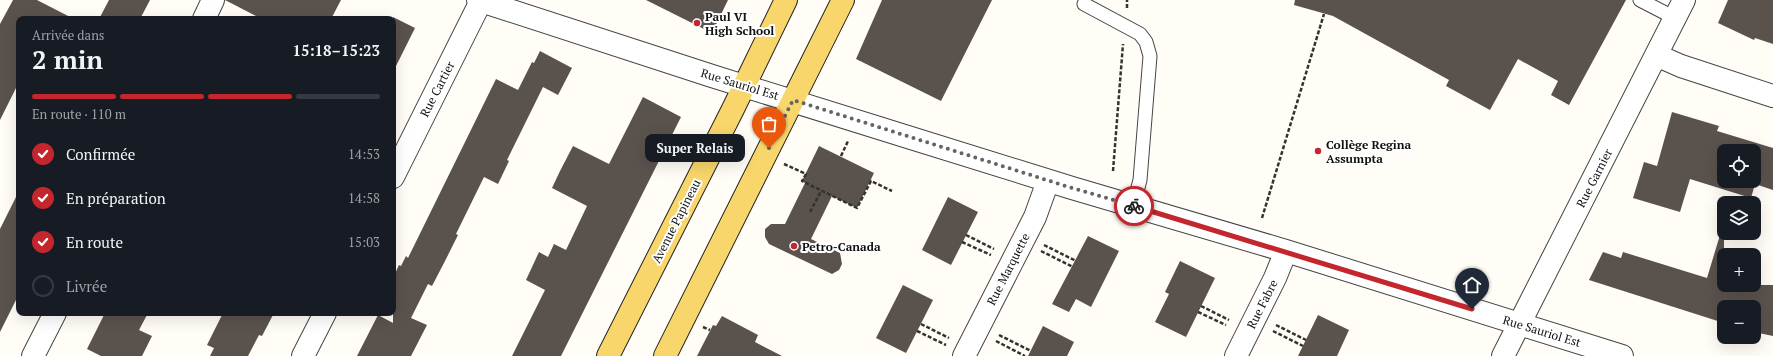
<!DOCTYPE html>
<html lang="fr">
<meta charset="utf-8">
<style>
:root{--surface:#171b24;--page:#242831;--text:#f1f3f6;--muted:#9ea1a6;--line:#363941;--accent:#c4262e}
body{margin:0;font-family:"PT Serif",serif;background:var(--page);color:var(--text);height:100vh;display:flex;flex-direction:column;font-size:15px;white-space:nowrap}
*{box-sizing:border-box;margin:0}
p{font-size:13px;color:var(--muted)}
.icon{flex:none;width:22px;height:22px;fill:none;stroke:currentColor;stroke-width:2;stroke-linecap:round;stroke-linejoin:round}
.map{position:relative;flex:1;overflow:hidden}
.panel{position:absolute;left:16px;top:16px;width:380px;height:300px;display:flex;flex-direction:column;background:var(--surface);border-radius:8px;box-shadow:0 4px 16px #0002}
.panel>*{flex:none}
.fabs{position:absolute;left:1717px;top:144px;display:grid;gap:8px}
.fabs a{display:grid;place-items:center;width:44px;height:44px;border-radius:8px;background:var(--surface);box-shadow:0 4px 16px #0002;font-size:20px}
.pin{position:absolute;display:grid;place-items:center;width:34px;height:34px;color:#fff;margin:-41px -17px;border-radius:50% 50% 50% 0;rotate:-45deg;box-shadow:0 0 4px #0007}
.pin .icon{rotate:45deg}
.courier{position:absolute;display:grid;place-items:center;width:40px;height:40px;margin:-20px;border:3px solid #c4262e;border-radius:50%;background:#fff;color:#222;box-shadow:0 1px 5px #0007}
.bubble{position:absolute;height:28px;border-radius:8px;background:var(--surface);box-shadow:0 4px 16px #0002;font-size:13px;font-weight:800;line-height:28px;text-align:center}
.head em{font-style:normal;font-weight:800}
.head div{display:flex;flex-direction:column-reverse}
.head{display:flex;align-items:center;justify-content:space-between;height:68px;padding:0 16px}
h1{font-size:26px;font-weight:800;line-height:30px}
.bar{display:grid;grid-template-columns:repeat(4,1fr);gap:6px 4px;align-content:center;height:48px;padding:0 16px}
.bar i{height:5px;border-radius:3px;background:var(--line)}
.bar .on{background:var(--accent)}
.bar p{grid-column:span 4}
ol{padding:0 16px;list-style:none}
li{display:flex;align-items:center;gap:12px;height:44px}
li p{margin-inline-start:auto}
li .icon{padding:4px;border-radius:50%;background:var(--accent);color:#fff;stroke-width:4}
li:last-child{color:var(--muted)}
li i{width:22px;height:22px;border:2px solid var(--line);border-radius:50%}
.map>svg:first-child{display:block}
</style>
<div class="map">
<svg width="1773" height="356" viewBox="0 0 1773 356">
<rect width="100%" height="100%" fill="#fffdf5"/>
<!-- building -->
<path fill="#5a524d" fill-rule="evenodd" d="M 13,0 L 37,0 L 74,19 L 19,19 L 19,82 L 0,120 L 0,24 Z
M 109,0 L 150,0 L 140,19 L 99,19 Z
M 225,0 L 341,0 L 331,19 L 262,19 Z
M 646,0 L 728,0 L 712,33 Z
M 882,0 L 992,0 L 941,101 L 856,59 Z
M 1295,0 L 1626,0 L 1569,105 L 1551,95 L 1558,81 L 1518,59 L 1490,110 L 1446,86 L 1449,80 L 1333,16 L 1294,5 Z
M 1728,0 L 1773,0 L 1773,44 L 1755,38 L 1754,40 L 1718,23 Z
M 393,17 L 415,28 L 393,72 Z
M 540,51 L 572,68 L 558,95 L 543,87 L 507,160 L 509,161 L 498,184 L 484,177 L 456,234 L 458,235 L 445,261 L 432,286 L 428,284 L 411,318 L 427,325 L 411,356 L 357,356 L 378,315 L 393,323 L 393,278 L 399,265 L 401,266 L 406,256 L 408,258 L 496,79 L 518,90 L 532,62 L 534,63 Z
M 643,97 L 681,117 L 561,356 L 512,356 L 545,290 L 526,280 L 539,252 L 548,257 L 554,244 L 566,250 L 587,206 L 552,188 L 560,171 L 573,146 L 609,164 Z
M 1672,112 L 1719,126 L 1717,131 L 1773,148 L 1773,190 L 1755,184 L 1751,198 L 1690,179 L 1680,212 L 1633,198 L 1644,162 L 1657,166 ZM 1724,151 L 1754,151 L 1754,181 L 1724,181 Z
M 819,146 L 874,173 L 857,208 L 832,196 L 811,239 L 840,253 L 842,264 L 839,270 L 832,274 L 769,244 L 765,237 L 765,229 L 771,224 L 785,224 L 805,183 L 802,181 Z
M 19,191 L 19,294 L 0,332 L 0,229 Z
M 948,197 L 978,212 L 951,265 L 922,250 Z
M 1720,235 L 1724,236 L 1724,285 L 1773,285 L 1773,336 L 1754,332 L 1754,307 L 1724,307 L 1724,323 L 1589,280 L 1603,252 L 1621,258 L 1623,252 L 1707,278 Z
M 1088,236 L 1119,251 L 1091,307 L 1076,299 L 1069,312 L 1052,304 Z
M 1180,261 L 1215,278 L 1186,337 L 1155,322 L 1169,294 L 1165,292 Z
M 903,285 L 933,300 L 906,353 L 876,338 Z
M 105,313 L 148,313 L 139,330 L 152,336 L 142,356 L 101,356 L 87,349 Z
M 223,313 L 274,313 L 262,336 L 259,335 L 248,356 L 210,356 L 214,348 L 207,345 Z
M 1318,315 L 1349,330 L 1337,356 L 1298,356 Z
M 722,316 L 758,335 L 755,342 L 782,356 L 697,356 L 713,325 L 716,326 Z
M 1043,326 L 1074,342 L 1067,356 L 1028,356 Z"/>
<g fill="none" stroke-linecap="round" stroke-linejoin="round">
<defs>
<path id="lane" d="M 1640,0 L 1675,18
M 1084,4 L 1140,34 L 1146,42 L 1150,56 L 1140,180 L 1133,206"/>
<path id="street" d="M 478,0 L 712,76 L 911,138 L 1072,188 L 1286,251 L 1622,356
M 204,19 L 213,0
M 1656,55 L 1681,66 L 1773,96
M 393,177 L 481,1
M 33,356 L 55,313
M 303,356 L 325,313
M 964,356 L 1035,217 L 1048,181
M 1236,356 L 1275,278 L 1286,251
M 1503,356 L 1684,0"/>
<path id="primary" d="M 608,356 L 733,109 L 786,0
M 665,356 L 843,0"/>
</defs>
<!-- lane casing -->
<use href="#lane" stroke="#444" stroke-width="15"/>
<!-- street casing -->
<use href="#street" stroke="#444" stroke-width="24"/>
<!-- primary casing -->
<use href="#primary" stroke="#222" stroke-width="24"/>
<!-- path -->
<path stroke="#333" stroke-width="2.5" stroke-dasharray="4 2" stroke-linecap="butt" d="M 1127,8 L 1127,0
M 841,156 L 848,141
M 784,164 L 806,174 L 802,181 L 857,208 L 871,181 L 892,191
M 1113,171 L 1123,44
M 810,212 L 821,191
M 1262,218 L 1324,14
M 966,235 L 994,249
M 962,242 L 991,255
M 1044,245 L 1076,261
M 1041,251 L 1073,267
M 1201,306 L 1229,320
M 1198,312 L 1226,325
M 921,324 L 949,338
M 1276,325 L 1306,340
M 703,327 L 710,330
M 917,331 L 946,345
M 1273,331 L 1303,346
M 999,335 L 1031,351
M 996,341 L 1025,356"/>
<!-- lane -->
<use href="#lane" stroke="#fff" stroke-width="13"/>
<!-- street -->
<use href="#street" stroke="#fff" stroke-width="22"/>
<!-- primary -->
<use href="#primary" stroke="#f9d66b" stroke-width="22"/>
</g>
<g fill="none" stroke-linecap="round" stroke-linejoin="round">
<!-- done -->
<path stroke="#646461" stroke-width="4" stroke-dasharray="0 7.2" d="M 769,148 L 793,100 L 1072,188 L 1134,206"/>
<!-- route -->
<path stroke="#c4262e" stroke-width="5" d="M 1134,206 L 1472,309"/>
</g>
<!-- markers -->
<g fill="#c4262e" stroke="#fff" stroke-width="1.5">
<circle cx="697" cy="23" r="4"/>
<circle cx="1318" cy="151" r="4"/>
<circle cx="794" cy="246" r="4"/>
</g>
<g text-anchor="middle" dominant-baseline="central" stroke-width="4" stroke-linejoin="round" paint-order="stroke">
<!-- poi labels -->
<g font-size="12" font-weight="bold" fill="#111" stroke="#fff" text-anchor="start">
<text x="705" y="16">Paul VI<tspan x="705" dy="14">High School</tspan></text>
<text x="1326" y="144">Collège Regina<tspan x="1326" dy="14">Assumpta</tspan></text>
<text x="802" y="246">Petro-Canada</text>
</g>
<!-- street labels -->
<g font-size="12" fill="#111" stroke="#fff">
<text transform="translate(740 84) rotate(17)">Rue Sauriol Est</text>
<text transform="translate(437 89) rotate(-63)">Rue Cartier</text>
<text transform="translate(1594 178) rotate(-63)">Rue Garnier</text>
<text transform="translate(676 221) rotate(-63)">Avenue Papineau</text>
<text transform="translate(1008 269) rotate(-63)">Rue Marquette</text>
<text transform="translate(1262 304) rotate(-63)">Rue Fabre</text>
<text transform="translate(1542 331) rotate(17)">Rue Sauriol Est</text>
</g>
</g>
</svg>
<div class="fabs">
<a><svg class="icon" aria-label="locate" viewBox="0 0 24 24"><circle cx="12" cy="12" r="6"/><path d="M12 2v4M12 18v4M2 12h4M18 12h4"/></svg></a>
<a><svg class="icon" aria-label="layers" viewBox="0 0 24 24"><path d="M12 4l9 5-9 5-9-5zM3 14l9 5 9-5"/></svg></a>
<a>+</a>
<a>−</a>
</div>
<div class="pin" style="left:769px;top:148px;background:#ea580c"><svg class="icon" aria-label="bag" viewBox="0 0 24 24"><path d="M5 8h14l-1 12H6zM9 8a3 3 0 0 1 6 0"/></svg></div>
<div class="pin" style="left:1472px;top:309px;background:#1f2937"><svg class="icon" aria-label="home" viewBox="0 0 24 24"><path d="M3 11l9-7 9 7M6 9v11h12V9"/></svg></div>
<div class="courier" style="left:1134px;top:206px"><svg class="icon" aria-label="bike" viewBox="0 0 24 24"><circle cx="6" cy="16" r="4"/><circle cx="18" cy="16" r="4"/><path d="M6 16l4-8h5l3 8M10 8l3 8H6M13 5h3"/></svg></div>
<div class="bubble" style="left:645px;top:134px;width:100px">Super Relais</div>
<section class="panel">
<div class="head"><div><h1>2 min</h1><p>Arrivée dans</p></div><em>15:18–15:23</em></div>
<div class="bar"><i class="on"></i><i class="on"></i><i class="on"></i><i></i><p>En route · 110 m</p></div>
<ol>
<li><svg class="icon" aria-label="check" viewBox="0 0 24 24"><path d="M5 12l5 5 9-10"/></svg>Confirmée<p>14:53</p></li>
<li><svg class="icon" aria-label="check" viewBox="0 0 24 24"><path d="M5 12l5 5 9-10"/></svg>En préparation<p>14:58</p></li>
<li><svg class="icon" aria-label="check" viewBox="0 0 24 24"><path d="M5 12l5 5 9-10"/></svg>En route<p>15:03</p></li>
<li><i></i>Livrée</li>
</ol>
</section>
</div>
